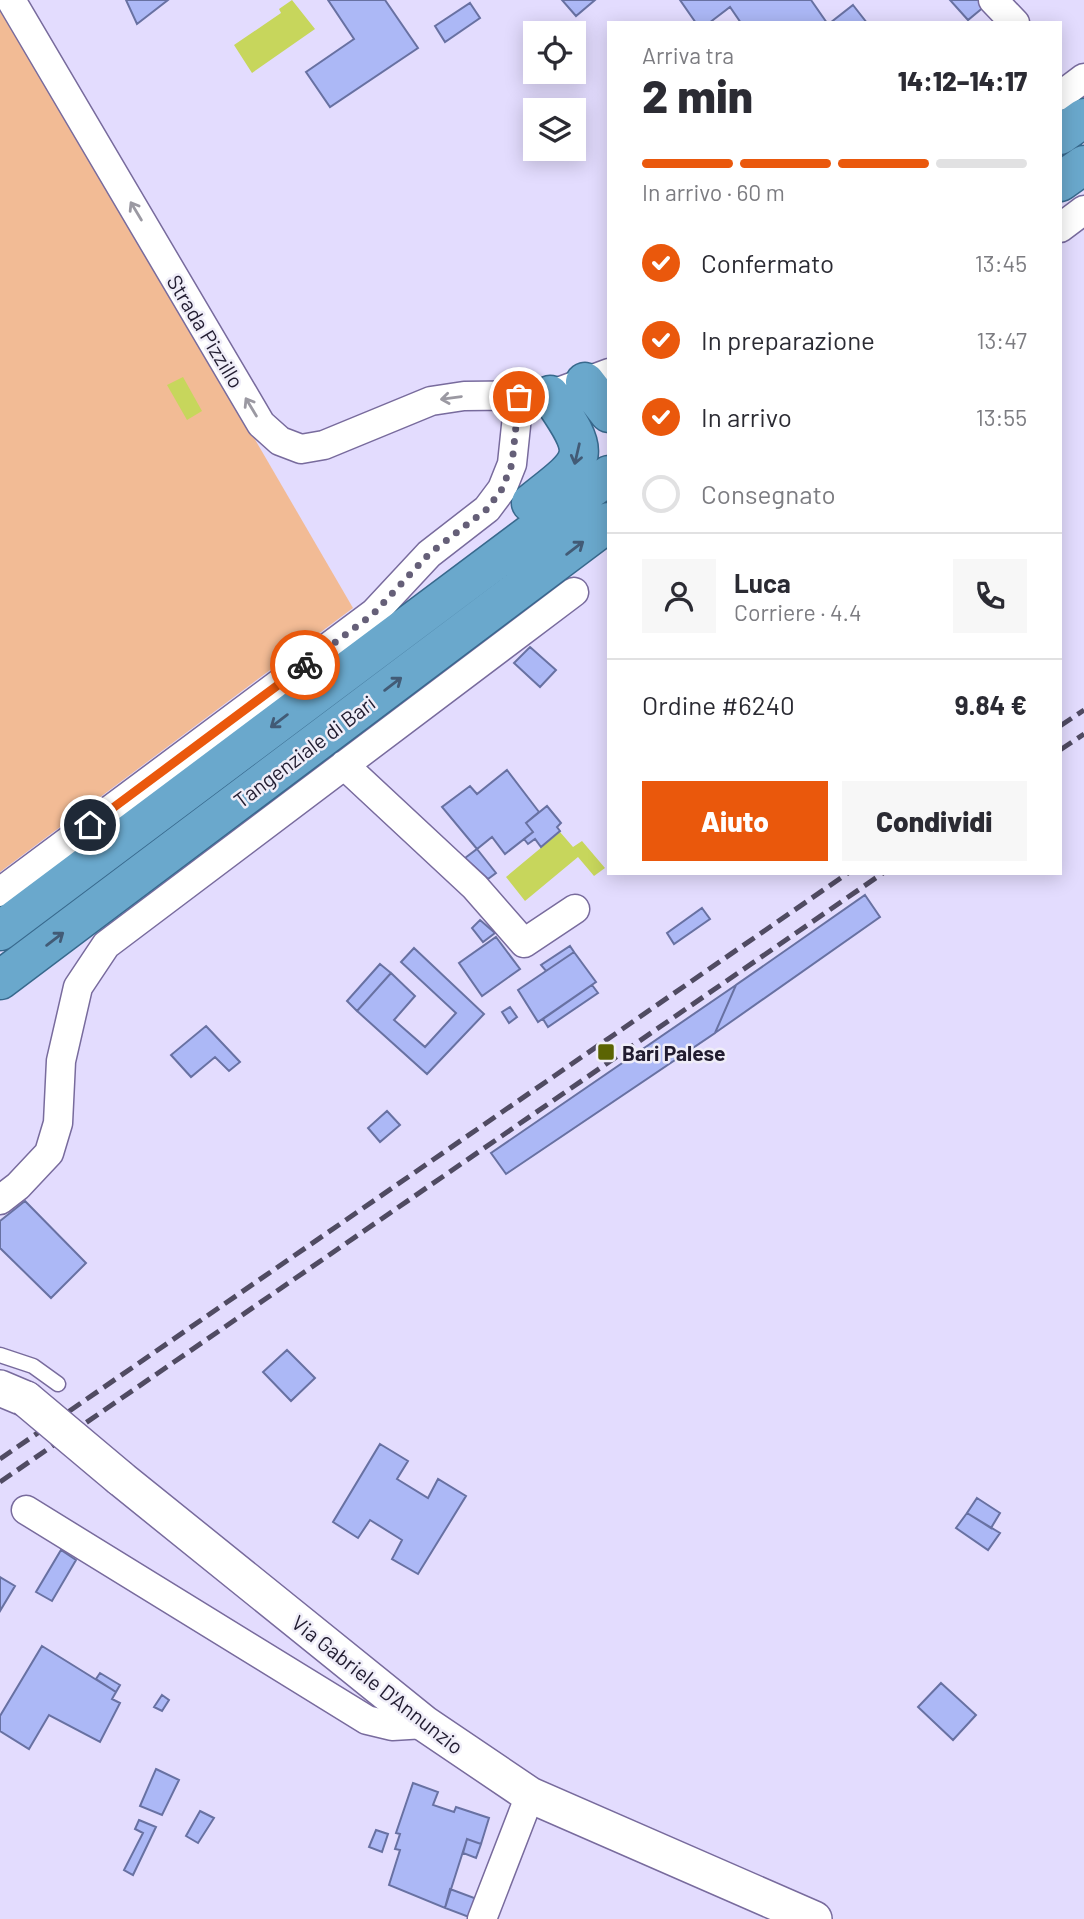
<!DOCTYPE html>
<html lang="it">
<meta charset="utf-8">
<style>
:root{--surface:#fff;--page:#f7f7f7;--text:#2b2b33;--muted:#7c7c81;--line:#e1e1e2;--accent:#ea580c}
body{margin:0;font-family:Barlow,sans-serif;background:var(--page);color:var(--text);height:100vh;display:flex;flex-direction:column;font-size:26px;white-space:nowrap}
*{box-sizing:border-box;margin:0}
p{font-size:23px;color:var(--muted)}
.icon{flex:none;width:38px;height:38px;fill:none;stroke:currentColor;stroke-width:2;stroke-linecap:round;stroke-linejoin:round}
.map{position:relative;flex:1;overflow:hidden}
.side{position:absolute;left:607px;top:21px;width:455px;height:854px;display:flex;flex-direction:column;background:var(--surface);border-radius:0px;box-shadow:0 4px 18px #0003}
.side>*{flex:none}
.fabs{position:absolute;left:523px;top:21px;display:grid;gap:14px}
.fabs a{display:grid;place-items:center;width:63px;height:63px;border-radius:0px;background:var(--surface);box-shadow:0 4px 18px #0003;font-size:35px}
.pin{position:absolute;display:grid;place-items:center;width:60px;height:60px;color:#fff;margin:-30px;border:4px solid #fff;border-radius:50%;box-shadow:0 2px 7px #0007}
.courier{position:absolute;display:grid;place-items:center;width:70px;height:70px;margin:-35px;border:5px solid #ea580c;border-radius:50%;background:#fff;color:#222;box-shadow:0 2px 9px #0007}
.overview em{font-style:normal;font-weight:800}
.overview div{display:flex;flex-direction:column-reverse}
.overview{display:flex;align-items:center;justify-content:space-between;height:119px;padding:0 35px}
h1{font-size:46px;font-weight:800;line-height:52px}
.bar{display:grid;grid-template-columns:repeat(4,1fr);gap:10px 7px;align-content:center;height:84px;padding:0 35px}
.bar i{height:9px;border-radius:5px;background:var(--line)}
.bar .on{background:var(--accent)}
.bar p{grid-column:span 4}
.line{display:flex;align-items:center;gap:18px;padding:0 35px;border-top:2px solid var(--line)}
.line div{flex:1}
.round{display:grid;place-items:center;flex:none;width:74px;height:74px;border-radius:0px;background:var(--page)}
ol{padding:0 35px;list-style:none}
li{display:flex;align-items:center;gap:21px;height:77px}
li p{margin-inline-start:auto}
li .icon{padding:7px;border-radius:50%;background:var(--accent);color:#fff;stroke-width:4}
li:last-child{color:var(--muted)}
li i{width:38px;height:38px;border:4px solid var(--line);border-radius:50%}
.action{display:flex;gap:14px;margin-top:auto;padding:14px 35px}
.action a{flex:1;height:80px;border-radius:0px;background:var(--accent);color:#fff;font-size:28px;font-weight:800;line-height:80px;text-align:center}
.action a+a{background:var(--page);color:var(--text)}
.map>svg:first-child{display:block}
</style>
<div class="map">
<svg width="1084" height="1919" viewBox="0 0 1084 1919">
<rect width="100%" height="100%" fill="#e3dcfe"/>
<!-- green -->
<path fill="#f2bb95" d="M 0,1 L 353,608 L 0,872 Z"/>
<!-- water -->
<path fill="#c7d65c" d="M 292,0 L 315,29 L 252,73 L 234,45 L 281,13 L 279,9 Z
M 183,377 L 202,411 L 187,420 L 167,385 Z
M 560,832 L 573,847 L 582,841 L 605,868 L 594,876 L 578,857 L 525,901 L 506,877 Z"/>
<!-- building -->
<path fill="#acb8f6" stroke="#6871a2" stroke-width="2" d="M 126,0 L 168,0 L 137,24 Z
M 328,0 L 385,0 L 418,48 L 330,107 L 306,72 L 354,39 Z
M 562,0 L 595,0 L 576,16 Z
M 680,0 L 811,0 L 827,23 L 741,23 L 730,7 L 709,23 L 696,23 Z
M 950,0 L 979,0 L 985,6 L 968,20 Z
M 470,3 L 480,18 L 445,42 L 435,26 Z
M 853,5 L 867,23 L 830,23 Z
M 530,647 L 556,670 L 540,687 L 514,663 Z
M 507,770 L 539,812 L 526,823 L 533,832 L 505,854 L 492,837 L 477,849 L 442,807 L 470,786 L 477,794 Z
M 547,806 L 561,823 L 557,827 L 560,831 L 541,847 L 535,839 L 528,844 L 524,839 L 533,832 L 526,823 Z
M 477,849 L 496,873 L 488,879 L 465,858 Z
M 865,895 L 880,917 L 715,1033 L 736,985 Z
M 702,908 L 710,919 L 674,944 L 667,933 Z
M 480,920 L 495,933 L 483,942 L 472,928 Z
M 496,937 L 520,969 L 482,996 L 459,963 Z
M 570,946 L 574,952 L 546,971 L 541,965 Z
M 414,948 L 484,1014 L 427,1074 L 357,1011 L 391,973 L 415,996 L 394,1020 L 425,1047 L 456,1013 L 401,962 Z
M 574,952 L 596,982 L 538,1022 L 518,990 Z
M 380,964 L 391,973 L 357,1011 L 347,1001 Z
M 592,985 L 598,993 L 548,1027 L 543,1019 Z
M 736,985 L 715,1033 L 506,1174 L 491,1153 Z
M 510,1007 L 517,1017 L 509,1023 L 502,1012 Z
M 206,1026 L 240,1062 L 229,1071 L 215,1057 L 191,1077 L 171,1055 Z
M 387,1111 L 400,1125 L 380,1142 L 368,1128 Z
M 25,1201 L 86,1263 L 51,1298 L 0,1248 L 0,1221 Z
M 287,1350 L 315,1378 L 291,1401 L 263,1372 Z
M 380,1444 L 408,1461 L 397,1479 L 428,1498 L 438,1479 L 466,1496 L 418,1574 L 392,1559 L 402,1540 L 370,1520 L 358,1538 L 333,1522 Z
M 977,1498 L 1000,1513 L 991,1528 L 967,1513 Z
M 967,1513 L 1000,1533 L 988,1550 L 956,1528 Z
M 61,1550 L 76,1560 L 52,1601 L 36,1592 Z
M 0,1577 L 15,1586 L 0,1611 Z
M 42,1646 L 116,1692 L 112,1699 L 120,1703 L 100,1742 L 49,1715 L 29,1749 L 0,1731 L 0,1716 Z
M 100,1673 L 120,1685 L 116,1692 L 96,1679 Z
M 941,1683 L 976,1715 L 953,1740 L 918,1707 Z
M 162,1695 L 169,1700 L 162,1711 L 154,1707 Z
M 156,1769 L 179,1780 L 162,1815 L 140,1806 Z
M 413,1783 L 438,1792 L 433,1805 L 454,1812 L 456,1807 L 489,1818 L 481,1844 L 467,1839 L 445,1908 L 389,1885 L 400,1850 L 395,1849 L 400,1834 L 396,1833 Z
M 200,1811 L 214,1818 L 198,1843 L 186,1836 Z
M 139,1820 L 156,1827 L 133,1875 L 124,1870 L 143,1833 L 135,1829 Z
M 376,1830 L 388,1834 L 382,1852 L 369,1847 Z
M 467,1839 L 481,1844 L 476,1858 L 463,1853 Z
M 450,1889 L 477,1899 L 469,1917 L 445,1908 Z"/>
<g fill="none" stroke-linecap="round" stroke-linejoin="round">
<defs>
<path id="service" d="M 0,1355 L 33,1366 L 58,1384"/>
<path id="minor" d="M 11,0 L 261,424 L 280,441 L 301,449 L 324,445 L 431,401 L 464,396 L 550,395 L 609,373
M 993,0 L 1015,23
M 1060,96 L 1084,78
M 1060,228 L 1084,210
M 344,765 L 475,887 L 524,943 L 575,909
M 0,892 L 374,613 L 429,554 L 487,509 L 502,489 L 512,464 L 519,397
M 0,1200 L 18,1186 L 49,1153 L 58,1123 L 61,1061 L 78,987 L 106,945 L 574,592
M 26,1510 L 367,1720 L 392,1726 L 425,1724
M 482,1919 L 530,1795"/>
<path id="tertiary" d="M 0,1388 L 26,1399
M 120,1478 L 425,1724 L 530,1795 L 814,1919"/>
<path id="trunk" d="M 1060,135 L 1084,118
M 1060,182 L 1084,165
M 585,382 L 609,413
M 531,503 C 589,458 593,457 550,395
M 0,931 L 609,475
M 0,980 L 609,522"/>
</defs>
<!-- service casing -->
<use href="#service" stroke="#786b9d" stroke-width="17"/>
<!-- minor casing -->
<use href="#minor" stroke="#786b9d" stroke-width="31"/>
<!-- tertiary casing -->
<use href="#tertiary" stroke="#786b9d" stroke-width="38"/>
<!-- trunk casing -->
<use href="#trunk" stroke="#38698d" stroke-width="41"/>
<!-- service -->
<use href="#service" stroke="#fff" stroke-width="14"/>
<!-- minor -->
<use href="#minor" stroke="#fff" stroke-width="28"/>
<!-- tertiary -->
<use href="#tertiary" stroke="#fff" stroke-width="35"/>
<!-- trunk -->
<use href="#trunk" stroke="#6aa8cc" stroke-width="38"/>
<!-- rail -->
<path stroke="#504b62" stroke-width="5" stroke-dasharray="14 7" stroke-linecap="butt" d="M 1060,726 L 1084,710
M 1060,750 L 1084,734
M 0,1459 L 848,873
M 0,1482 L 883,873"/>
<defs>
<path id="tertiary-bridge" d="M 26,1399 L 120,1478"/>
</defs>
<!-- tertiary-bridge casing -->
<use href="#tertiary-bridge" stroke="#786b9d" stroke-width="38" stroke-linecap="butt"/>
<!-- tertiary-bridge -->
<use href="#tertiary-bridge" stroke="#fff" stroke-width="35"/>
</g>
<!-- one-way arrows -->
<defs><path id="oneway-shaft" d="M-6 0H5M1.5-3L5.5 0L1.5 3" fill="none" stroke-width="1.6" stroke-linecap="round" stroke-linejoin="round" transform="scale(1.75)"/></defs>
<g stroke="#9b99a2">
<use href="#oneway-shaft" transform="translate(136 211) rotate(-121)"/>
<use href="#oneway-shaft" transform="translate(451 398) rotate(172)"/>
<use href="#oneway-shaft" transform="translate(251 407) rotate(-121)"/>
</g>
<g stroke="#425b76">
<use href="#oneway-shaft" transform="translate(577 454) rotate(103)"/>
<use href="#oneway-shaft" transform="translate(575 548) rotate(-37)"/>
<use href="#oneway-shaft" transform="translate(393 684) rotate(-37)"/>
<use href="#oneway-shaft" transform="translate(279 721) rotate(143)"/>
<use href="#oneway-shaft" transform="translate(55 939) rotate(-37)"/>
</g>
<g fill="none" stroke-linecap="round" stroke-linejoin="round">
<!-- done -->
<path stroke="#655f78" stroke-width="7" stroke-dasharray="0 12.6" d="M 305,665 L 373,614 L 429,554 L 487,509 L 502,489 L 512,464 L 519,397"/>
<!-- route -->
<path stroke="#ea580c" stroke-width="9" d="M 90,825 L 305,665"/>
</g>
<!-- markers -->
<rect fill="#5b6403" stroke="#efedf8" stroke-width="2.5" x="597" y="1043" width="18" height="18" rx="3.5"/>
<g text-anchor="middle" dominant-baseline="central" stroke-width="5" stroke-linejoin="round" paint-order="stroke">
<!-- street labels -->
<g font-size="21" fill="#211c30" stroke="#efedf8">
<text transform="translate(206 331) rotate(59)">Strada Pizzillo</text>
<text transform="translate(304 751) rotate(-37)">Tangenziale di Bari</text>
<text transform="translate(378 1684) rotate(38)">Via Gabriele D'Annunzio</text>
</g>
<!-- poi labels -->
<g font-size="21" font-weight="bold" fill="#211c30" stroke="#efedf8" text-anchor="start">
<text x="622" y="1052">Bari Palese</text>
</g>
</g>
</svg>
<div class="fabs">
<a><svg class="icon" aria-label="locate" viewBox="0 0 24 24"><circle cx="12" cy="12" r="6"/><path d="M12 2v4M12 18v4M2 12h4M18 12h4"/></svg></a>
<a><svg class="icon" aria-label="layers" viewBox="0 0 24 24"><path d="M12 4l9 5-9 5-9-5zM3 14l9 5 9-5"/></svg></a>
</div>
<div class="pin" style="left:519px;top:397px;background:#ea580c"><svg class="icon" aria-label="bag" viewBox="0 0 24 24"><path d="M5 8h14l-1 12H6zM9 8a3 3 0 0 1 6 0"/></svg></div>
<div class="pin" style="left:90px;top:825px;background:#1f2937"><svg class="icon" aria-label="home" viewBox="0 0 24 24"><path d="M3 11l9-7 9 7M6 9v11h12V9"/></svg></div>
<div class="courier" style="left:305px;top:665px"><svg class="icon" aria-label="bike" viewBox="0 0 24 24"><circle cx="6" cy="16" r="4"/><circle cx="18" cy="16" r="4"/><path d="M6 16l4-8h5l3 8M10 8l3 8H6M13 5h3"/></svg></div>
<section class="side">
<div class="overview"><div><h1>2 min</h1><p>Arriva tra</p></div><em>14:12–14:17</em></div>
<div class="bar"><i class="on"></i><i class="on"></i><i class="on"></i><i></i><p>In arrivo · 60 m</p></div>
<ol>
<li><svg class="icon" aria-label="check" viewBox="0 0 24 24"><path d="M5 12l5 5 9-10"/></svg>Confermato<p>13:45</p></li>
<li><svg class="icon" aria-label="check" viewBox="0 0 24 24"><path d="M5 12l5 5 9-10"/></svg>In preparazione<p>13:47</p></li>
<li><svg class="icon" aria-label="check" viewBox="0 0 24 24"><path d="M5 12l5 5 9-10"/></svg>In arrivo<p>13:55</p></li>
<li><i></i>Consegnato</li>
</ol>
<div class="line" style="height:126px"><a class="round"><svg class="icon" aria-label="person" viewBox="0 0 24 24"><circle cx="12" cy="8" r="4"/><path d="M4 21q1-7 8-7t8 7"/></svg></a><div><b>Luca</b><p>Corriere · 4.4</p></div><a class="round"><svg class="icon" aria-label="phone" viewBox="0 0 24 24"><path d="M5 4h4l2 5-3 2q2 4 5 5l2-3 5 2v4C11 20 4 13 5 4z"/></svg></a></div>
<div class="line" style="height:91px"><div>Ordine #6240</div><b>9.84 €</b></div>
<div class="action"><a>Aiuto</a><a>Condividi</a></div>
</section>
</div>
